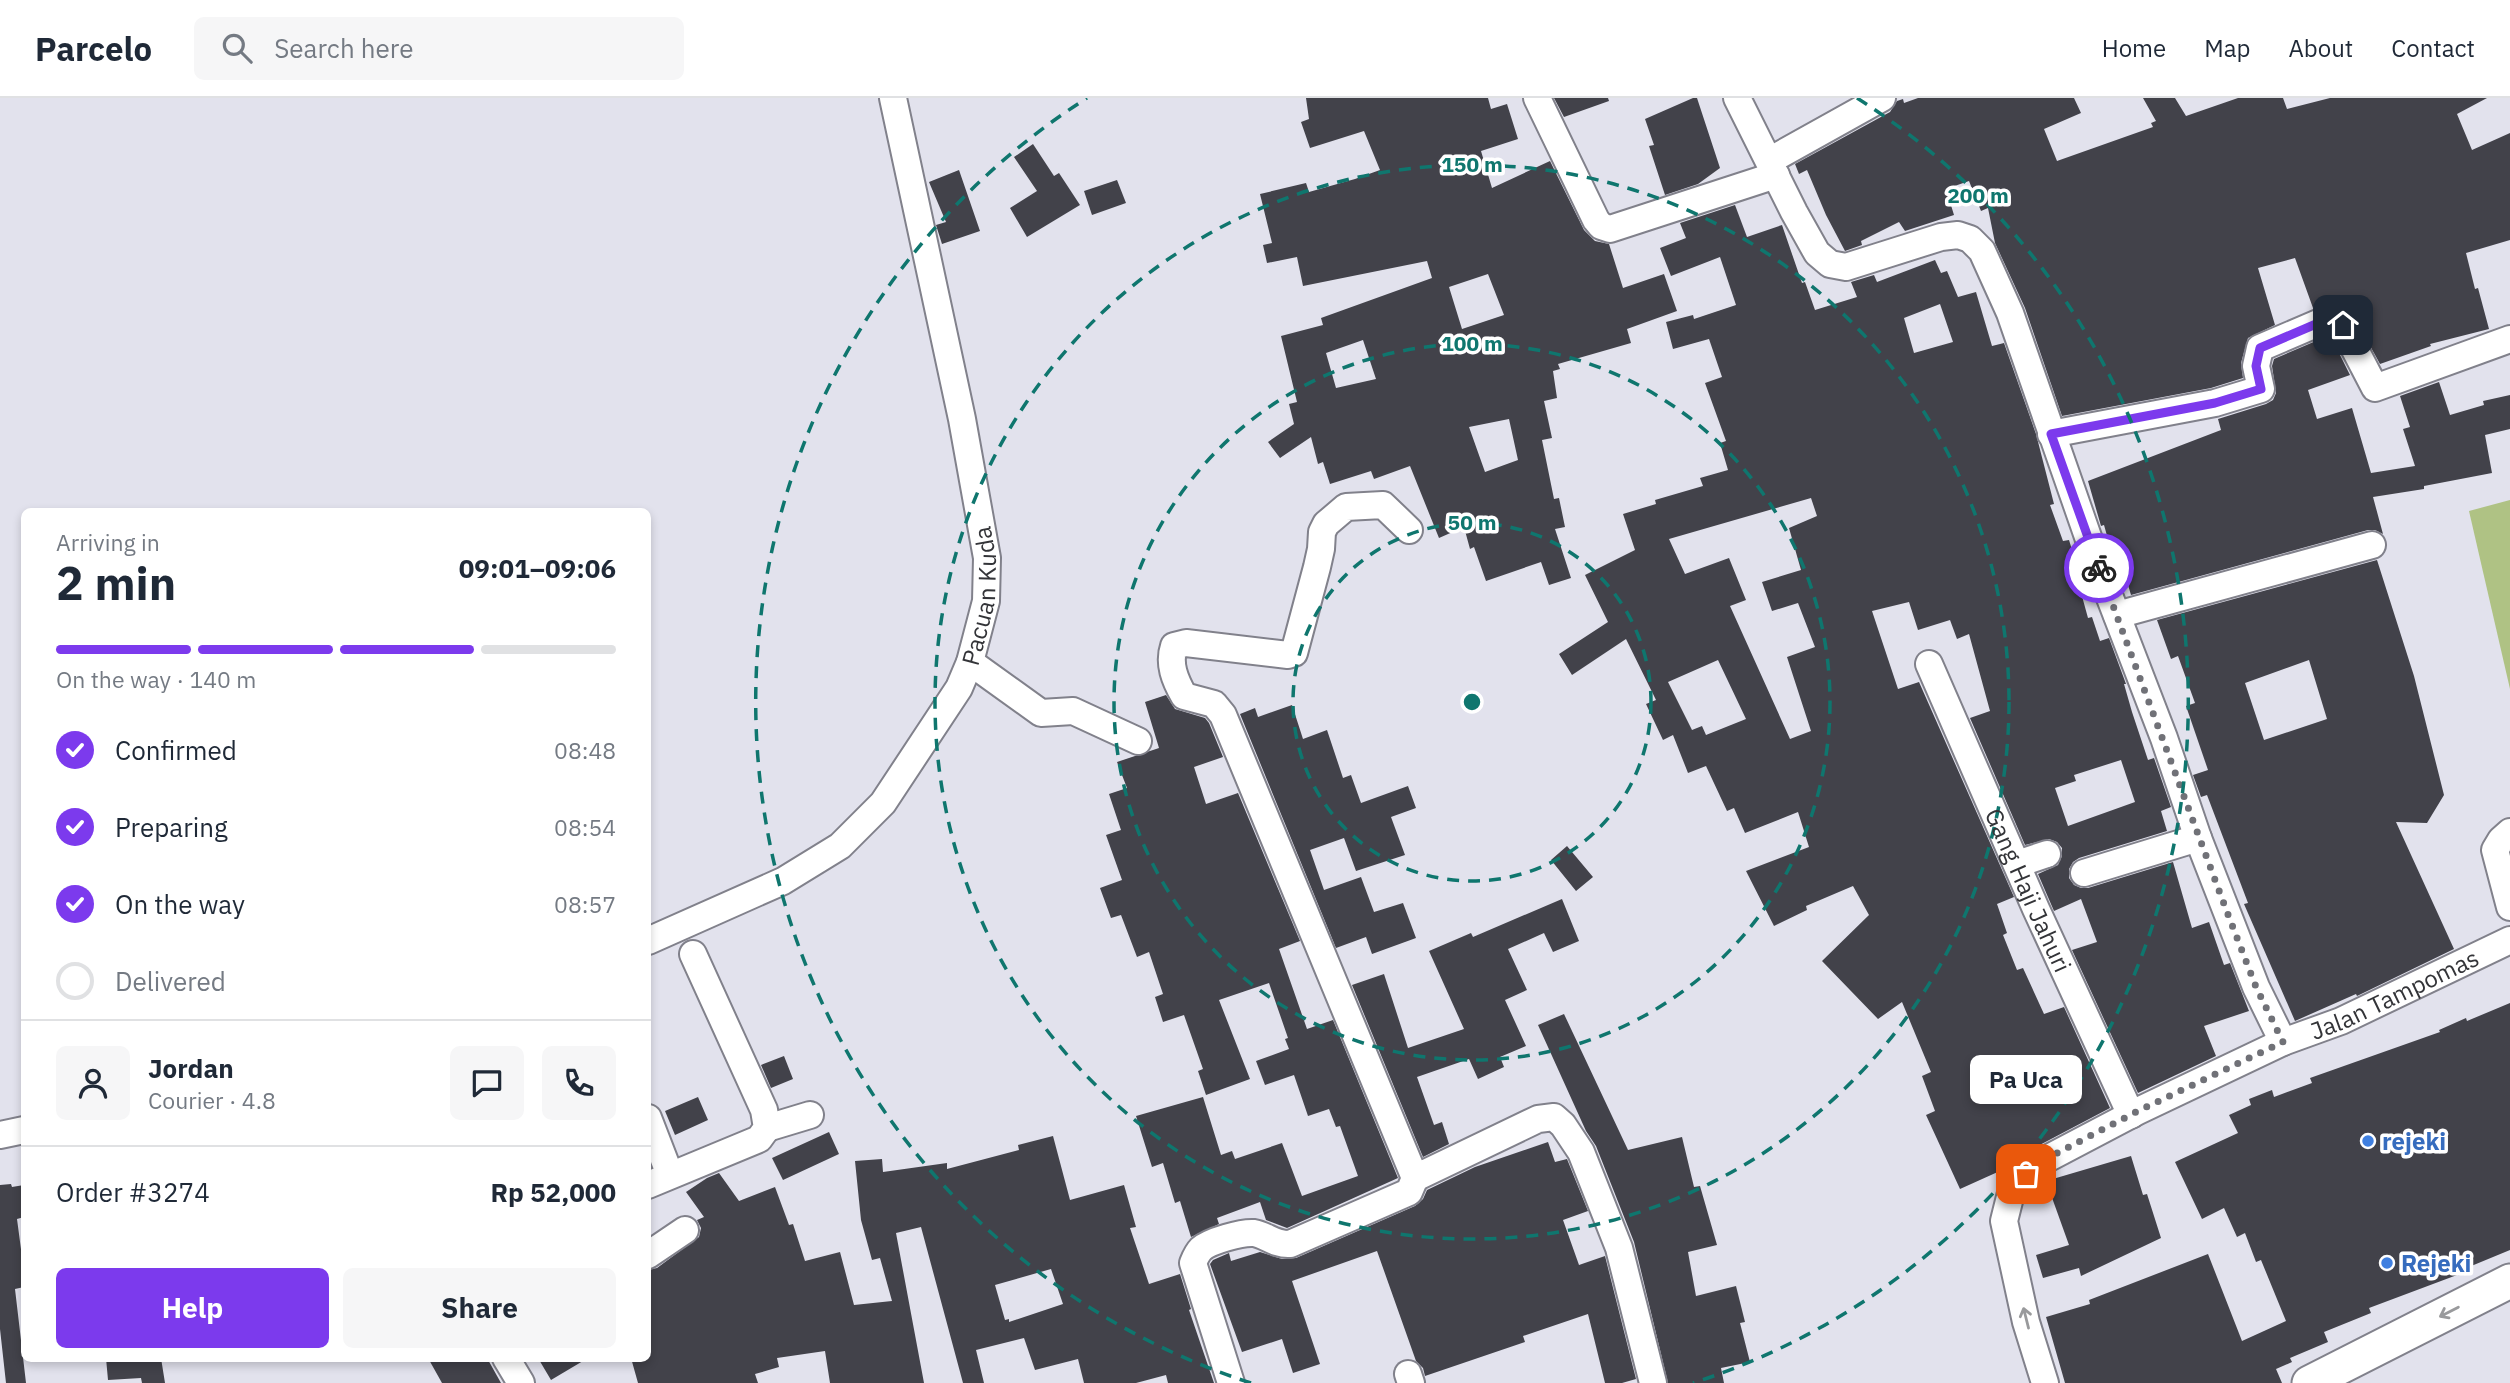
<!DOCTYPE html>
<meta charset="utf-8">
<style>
:root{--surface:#fff;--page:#f6f6f7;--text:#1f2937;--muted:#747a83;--line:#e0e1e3;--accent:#7c3aed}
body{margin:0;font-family:"IBM Plex Sans",sans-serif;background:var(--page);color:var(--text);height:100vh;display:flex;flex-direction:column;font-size:26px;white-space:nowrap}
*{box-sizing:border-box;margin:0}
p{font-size:23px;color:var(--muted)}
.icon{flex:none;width:38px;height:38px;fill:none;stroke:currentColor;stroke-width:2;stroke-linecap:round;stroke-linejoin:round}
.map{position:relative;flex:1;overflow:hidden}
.side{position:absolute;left:21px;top:410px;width:630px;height:854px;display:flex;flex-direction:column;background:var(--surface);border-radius:10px;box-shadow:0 4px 10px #0003}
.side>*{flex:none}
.pin{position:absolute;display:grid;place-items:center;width:60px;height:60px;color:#fff;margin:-30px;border-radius:14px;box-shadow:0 4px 10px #0006}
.courier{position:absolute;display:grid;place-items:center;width:70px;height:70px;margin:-35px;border:5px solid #7c3aed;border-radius:50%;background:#fff;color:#222;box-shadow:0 2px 9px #0007}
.bubble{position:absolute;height:49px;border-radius:10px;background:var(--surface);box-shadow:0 4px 10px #0003;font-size:23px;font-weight:700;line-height:49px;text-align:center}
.overview em{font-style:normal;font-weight:700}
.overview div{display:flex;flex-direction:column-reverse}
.overview{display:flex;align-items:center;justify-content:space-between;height:119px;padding:0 35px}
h1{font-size:46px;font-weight:700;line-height:52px}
.bar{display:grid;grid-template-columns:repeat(4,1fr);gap:10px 7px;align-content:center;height:84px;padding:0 35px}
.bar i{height:9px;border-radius:5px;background:var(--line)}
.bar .on{background:var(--accent)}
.bar p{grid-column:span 4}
.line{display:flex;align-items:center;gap:18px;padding:0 35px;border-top:2px solid var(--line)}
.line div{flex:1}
.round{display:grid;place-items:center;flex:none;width:74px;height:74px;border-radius:10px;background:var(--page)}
ol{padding:0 35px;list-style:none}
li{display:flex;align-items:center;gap:21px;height:77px}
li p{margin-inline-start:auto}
li .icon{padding:7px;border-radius:50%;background:var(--accent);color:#fff;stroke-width:4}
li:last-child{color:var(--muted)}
li i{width:38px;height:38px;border:4px solid var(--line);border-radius:50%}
.action{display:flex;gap:14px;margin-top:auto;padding:14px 35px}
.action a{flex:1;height:80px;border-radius:10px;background:var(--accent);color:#fff;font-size:28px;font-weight:700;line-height:80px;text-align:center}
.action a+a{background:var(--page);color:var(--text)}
header{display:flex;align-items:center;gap:42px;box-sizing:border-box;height:98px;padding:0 35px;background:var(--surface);border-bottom:2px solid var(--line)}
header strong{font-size:33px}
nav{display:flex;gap:38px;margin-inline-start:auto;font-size:24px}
.search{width:490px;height:63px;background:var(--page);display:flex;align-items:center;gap:18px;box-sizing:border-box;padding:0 24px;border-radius:10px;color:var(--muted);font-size:26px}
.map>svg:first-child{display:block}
</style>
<header>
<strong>Parcelo</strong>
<div class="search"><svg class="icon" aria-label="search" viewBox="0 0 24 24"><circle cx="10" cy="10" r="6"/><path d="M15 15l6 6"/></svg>Search here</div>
<nav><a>Home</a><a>Map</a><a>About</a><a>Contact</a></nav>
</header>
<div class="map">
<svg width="2510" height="1285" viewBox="0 0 2510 1285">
<rect width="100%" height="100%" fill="#e2e2ed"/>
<!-- green -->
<path fill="#afc284" d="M 2510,402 L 2510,591 L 2469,413 Z"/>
<!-- building -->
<path fill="#42424a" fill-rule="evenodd" d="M 1306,0 L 1488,0 L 1491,11 L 1507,6 L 1518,41 L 1481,53 L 1492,90 L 1550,63 L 1584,132 L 1595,143 L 1609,146 L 1623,190 L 1664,176 L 1677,213 L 1627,231 L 1631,245 L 1558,266 L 1560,271 L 1553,273 L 1557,300 L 1544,303 L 1552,340 L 1542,342 L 1554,401 L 1559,400 L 1565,429 L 1555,431 L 1571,480 L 1549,487 L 1541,464 L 1486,483 L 1474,449 L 1470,451 L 1464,429 L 1439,440 L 1410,368 L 1374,381 L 1371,373 L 1330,386 L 1323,364 L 1318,366 L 1311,339 L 1280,360 L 1268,344 L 1294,326 L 1289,306 L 1297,304 L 1281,238 L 1323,227 L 1321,220 L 1432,180 L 1427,163 L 1303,188 L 1297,159 L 1267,165 L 1263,147 L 1272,145 L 1260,96 L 1306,85 L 1309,94 L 1355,81 L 1380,72 L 1364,33 L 1310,50 L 1301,24 L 1309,21 ZM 1488,176 L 1504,217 L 1462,231 L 1449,189 ZM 1363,242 L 1376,281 L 1336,290 L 1326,255 ZM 1509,321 L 1518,362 L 1485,374 L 1469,329 Z
M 1554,0 L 1608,0 L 1609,3 L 1564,19 Z
M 1693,0 L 1697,0 L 1720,70 L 1698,86 L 1665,97 L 1649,48 L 1654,47 L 1645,21 Z
M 1918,0 L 2074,0 L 2081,15 L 2044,31 L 2057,63 L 2153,29 L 2151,25 L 2156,23 L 2143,0 L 2175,0 L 2186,18 L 2238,0 L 2283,0 L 2287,11 L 2330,0 L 2487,0 L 2457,16 L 2472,52 L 2510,35 L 2510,142 L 2466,155 L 2475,191 L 2478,190 L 2489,231 L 2430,246 L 2431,248 L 2380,266 L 2346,204 L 2339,201 L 2331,202 L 2313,210 L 2295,160 L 2258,170 L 2275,227 L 2248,240 L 2241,265 L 2243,280 L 2211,290 L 2062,318 L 2025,210 L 1995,145 L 1988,110 L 1981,113 L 1969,83 L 1946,91 L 1954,117 L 1905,133 L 1899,124 L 1861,143 L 1862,147 L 1845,153 L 1826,117 L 1807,72 L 1799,76 L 1795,66 L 1890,14 L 1897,3 L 1903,1 L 1904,5 Z
M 1033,46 L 1054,78 L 1059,75 L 1080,107 L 1027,139 L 1010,110 L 1037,93 L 1014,59 Z
M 959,72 L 980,133 L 942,146 L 936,127 L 946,124 L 929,84 Z
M 1117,82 L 1126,105 L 1092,117 L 1084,93 Z
M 1735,107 L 1747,139 L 1782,127 L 1802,185 L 1805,184 L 1815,212 L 1857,199 L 1851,184 L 1874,177 L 1877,184 L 1935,162 L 1941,175 L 1947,173 L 1958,199 L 1976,194 L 1992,248 L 2004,245 L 2036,336 L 2054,406 L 2050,407 L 2063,443 L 2069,442 L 2077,468 L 2074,469 L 2088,520 L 2092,519 L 2100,543 L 2109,540 L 2126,586 L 2124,586 L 2132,614 L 2148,662 L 2154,660 L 2171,709 L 2161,713 L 2167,733 L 2079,760 L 2073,764 L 2069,771 L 2069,780 L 2074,787 L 2081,790 L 2088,790 L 2173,764 L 2192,830 L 2209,824 L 2224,867 L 2230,865 L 2249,913 L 2204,928 L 2216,958 L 2138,995 L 2072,852 L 2097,844 L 2081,801 L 2054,813 L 2038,776 L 2058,767 L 2062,758 L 2062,750 L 2057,744 L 2049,741 L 2025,747 L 1970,620 L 1990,613 L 1969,536 L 1957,541 L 1950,522 L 1918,532 L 1909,504 L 1872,513 L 1898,591 L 1919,584 L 2014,799 L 1997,806 L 2007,835 L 2003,837 L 2017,872 L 2023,870 L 2044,916 L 2064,909 L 2110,1010 L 2034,1050 L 2011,1068 L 1960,1091 L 1926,1017 L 1935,1013 L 1922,978 L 1931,974 L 1902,904 L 1878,921 L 1822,863 L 1869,817 L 1853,788 L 1806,808 L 1807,812 L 1774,828 L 1746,773 L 1809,749 L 1798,714 L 1745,735 L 1734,710 L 1727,713 L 1706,668 L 1688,675 L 1673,637 L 1663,642 L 1646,606 L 1656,602 L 1626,541 L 1572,577 L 1559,556 L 1608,524 L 1585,477 L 1635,452 L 1623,416 L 1656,406 L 1655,402 L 1703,388 L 1700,380 L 1728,372 L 1720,345 L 1726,343 L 1705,285 L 1722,279 L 1709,241 L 1673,251 L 1666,224 L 1693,217 L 1694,221 L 1736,207 L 1720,159 L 1671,178 L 1660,150 L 1686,140 L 1680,125 ZM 1940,206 L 1953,244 L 1914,255 L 1904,220 ZM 1811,400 L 1817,418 L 1789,430 L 1801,472 L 1762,484 L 1772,513 L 1798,505 L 1815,549 L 1787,559 L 1811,633 L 1790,641 L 1730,508 L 1746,502 L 1729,460 L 1685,476 L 1669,441 ZM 1718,562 L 1746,621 L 1706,637 L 1702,628 L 1692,632 L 1668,584 ZM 2121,662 L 2135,704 L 2068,728 L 2055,690 L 2076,683 L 2074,677 Z
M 2330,237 L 2350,277 L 2308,292 L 2317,321 L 2352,310 L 2371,375 L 2415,368 L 2403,331 L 2410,329 L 2400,298 L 2439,284 L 2450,317 L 2484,307 L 2483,303 L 2510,297 L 2510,331 L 2485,337 L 2492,375 L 2424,388 L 2424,391 L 2373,399 L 2383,436 L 2375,432 L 2368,432 L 2131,497 L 2125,477 L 2121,478 L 2113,459 L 2104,427 L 2101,428 L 2088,383 L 2221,332 L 2218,321 L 2266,306 L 2273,302 L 2276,295 L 2272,268 L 2274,261 Z
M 2377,462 L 2414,578 L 2444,697 L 2427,725 L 2396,724 L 2454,851 L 2357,898 L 2356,896 L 2295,923 L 2244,806 L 2248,805 L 2207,697 L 2201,699 L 2193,677 L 2208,672 L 2186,608 L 2195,605 L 2178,558 L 2171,561 L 2157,522 ZM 2309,562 L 2327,621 L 2264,642 L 2245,585 Z
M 1166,597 L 1175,611 L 1205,620 L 1209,625 L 1223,659 L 1194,669 L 1206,706 L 1238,695 L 1300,843 L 1279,851 L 1307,931 L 1333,922 L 1398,1080 L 1287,1130 L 1266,1122 L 1260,1104 L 1217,1120 L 1219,1126 L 1191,1139 L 1180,1103 L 1175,1105 L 1163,1065 L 1152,1069 L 1136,1018 L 1203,999 L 1221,1057 L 1232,1053 L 1235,1061 L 1282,1045 L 1302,1098 L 1358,1078 L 1340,1028 L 1336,1029 L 1329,1011 L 1308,1018 L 1294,977 L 1265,987 L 1256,963 L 1289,951 L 1285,941 L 1288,940 L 1269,885 L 1219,902 L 1250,981 L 1206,997 L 1198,973 L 1203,971 L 1184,917 L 1163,924 L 1155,899 L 1163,896 L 1149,854 L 1137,859 L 1121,817 L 1111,820 L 1100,790 L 1122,782 L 1106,737 L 1121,732 L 1109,696 L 1127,690 L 1117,664 L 1159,650 L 1145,604 Z
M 1292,607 L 1303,641 L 1327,632 L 1343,680 L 1351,677 L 1361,705 L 1408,688 L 1416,710 L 1391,719 L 1405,757 L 1356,773 L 1344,740 L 1310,752 L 1324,792 L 1361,779 L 1374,814 L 1403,805 L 1416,840 L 1372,856 L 1366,839 L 1336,850 L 1240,616 L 1255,610 L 1258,619 Z
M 1567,748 L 1593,779 L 1576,793 L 1551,762 Z
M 1562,801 L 1579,843 L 1553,854 L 1544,835 L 1508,851 L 1527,892 L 1505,902 L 1526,948 L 1500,959 L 1504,969 L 1478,981 L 1469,961 L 1417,979 L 1434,1027 L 1442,1024 L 1449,1046 L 1423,1059 L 1352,887 L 1384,876 L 1408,950 L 1464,931 L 1429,853 L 1471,835 L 1473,839 Z
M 2510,905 L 2510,1152 L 2464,1171 L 2465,1174 L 2369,1210 L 2371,1215 L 2324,1234 L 2328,1244 L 2290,1260 L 2292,1264 L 2276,1271 L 2282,1285 L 2065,1285 L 2046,1219 L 2090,1206 L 2089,1202 L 2208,1156 L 2242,1243 L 2286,1223 L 2261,1162 L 2256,1164 L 2245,1135 L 2237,1139 L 2224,1110 L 2202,1121 L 2175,1064 L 2238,1035 L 2229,1017 L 2251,1007 L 2249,1001 L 2272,992 L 2274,999 L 2312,985 L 2310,980 L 2440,934 L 2439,932 L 2466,920 L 2467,923 Z
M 1564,916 L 1628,1052 L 1682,1039 L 1694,1089 L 1700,1088 L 1717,1147 L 1688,1154 L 1696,1198 L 1736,1188 L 1745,1224 L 1740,1225 L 1750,1264 L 1721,1270 L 1724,1285 L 1668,1285 L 1634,1144 L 1596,1048 L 1586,1033 L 1538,927 Z
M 784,958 L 793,981 L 771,990 L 761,967 Z
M 698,999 L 708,1022 L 675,1037 L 665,1013 Z
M 829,1034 L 839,1056 L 783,1082 L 772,1060 Z
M 1053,1038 L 1070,1102 L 1124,1087 L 1136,1129 L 1130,1130 L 1149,1186 L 1180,1176 L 1191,1211 L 1189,1212 L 1214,1285 L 1168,1285 L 1166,1277 L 1136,1285 L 1084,1285 L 1078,1261 L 1035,1272 L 1024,1240 L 976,1252 L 984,1285 L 963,1285 L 921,1129 L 896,1135 L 924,1285 L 830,1285 L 825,1253 L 777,1260 L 779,1269 L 755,1276 L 758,1285 L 638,1285 L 631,1260 L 648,1260 L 648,1172 L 657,1170 L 699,1139 L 701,1130 L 697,1122 L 704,1119 L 686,1094 L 707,1080 L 719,1075 L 739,1103 L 775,1089 L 789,1127 L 793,1126 L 805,1163 L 840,1154 L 854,1207 L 892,1203 L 880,1160 L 872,1162 L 861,1122 L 855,1063 L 882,1061 L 883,1074 L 947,1065 L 947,1071 L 1019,1052 L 1018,1047 ZM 1051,1171 L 1063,1206 L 1009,1224 L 1009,1221 L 1005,1222 L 995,1187 Z
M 1548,1044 L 1555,1064 L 1567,1061 L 1588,1113 L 1563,1122 L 1579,1167 L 1605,1158 L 1636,1281 L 1622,1285 L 1605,1285 L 1588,1216 L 1523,1238 L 1525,1244 L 1425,1278 L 1423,1270 L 1416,1263 L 1377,1153 L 1292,1183 L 1320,1266 L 1293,1275 L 1282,1241 L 1242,1254 L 1210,1166 L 1213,1162 L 1229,1155 L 1231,1163 L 1260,1154 L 1282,1161 L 1296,1160 L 1415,1108 L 1423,1101 L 1427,1092 L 1475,1069 Z
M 2131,1058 L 2143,1097 L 2147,1096 L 2161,1140 L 2081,1178 L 2079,1170 L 2043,1180 L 2036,1157 L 2069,1147 L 2046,1083 Z
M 11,1086 L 12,1089 L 24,1087 L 24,1119 L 17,1121 L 24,1174 L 24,1189 L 15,1191 L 26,1285 L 6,1285 L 0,1231 L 0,1087 Z
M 106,1260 L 161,1260 L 165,1285 L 142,1285 L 141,1280 L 108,1282 Z
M 428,1260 L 487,1260 L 501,1285 L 442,1285 Z
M 538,1260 L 588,1260 L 551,1282 Z"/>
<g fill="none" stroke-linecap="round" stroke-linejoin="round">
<defs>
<g id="minor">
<path d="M 1537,0 L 1596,122 L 1601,128 L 1610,131 L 1776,77"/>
<path d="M 1737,0 L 1794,114 L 1817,155 L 1830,166 L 1846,169 L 1941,139 L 1958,137 L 1970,141 L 1982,153 L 2010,215 L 2102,479 L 2164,640 L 2198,740 L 2256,889 L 2283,944"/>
<path d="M 1769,63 L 1882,0"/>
<path d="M 2051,336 L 2215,305 L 2261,291 L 2256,268 L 2260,250 L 2337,217 L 2375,290 L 2510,241"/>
<path d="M 1409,432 L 1383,407 L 1346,409 L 1326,426 L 1322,434 L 1321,451 L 1317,469 L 1294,555 L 1288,557 L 1186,545 L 1174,548 C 1168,566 1175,582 1184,598 L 1214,606 L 1223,617 L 1415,1080 L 1538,1021 L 1554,1019 L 1563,1027 L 1581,1054 L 1619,1150 L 1653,1285"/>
<path d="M 2117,517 L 2372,447"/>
<path d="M 970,564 L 1041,615 L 1073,613 L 1138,643"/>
<path id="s1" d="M 1929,566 L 2036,811 L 2131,1017"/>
<path d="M 2510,734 L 2501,742 L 2495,752 L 2510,809"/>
<path d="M 2017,766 L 2047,756"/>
<path d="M 2084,775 L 2198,740"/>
<path id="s2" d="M 648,843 L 783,783 L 840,748 L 883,705 L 959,590 L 970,564 L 986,503 L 987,460 L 962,321 L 893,0"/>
<path d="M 648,1020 L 670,1077"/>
<path d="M 767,1030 L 810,1017"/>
<path d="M 0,1037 L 24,1032"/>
<path d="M 648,1087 L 759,1041 L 767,1030 L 764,1012 L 693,856"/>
<path d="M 648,1157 L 685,1132"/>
<path d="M 506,1260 L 521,1285"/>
<path d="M 1408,1276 L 1411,1285"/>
<path d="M 1231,1285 L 1193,1165 C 1195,1160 1197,1155 1201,1151 C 1210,1143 1242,1134 1254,1135 C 1266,1137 1275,1147 1290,1146 L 1409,1094 L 1415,1080"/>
<path id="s3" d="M 2045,1285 L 2026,1224 L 2004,1123 L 2013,1087 L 2041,1064 L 2138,1013 L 2283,944 L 2341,923 L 2510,842"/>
</g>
<path id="major" d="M 2309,1285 L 2510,1183"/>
</defs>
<!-- minor casing -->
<use href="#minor" stroke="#81818b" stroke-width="30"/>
<!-- major casing -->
<use href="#major" stroke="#81818b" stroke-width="37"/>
<!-- minor -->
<use href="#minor" stroke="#fff" stroke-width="26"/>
<!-- major -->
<use href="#major" stroke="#fff" stroke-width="33"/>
</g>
<!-- one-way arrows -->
<defs><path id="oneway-shaft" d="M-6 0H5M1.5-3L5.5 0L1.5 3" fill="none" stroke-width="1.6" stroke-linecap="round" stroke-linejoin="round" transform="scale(1.75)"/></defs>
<g stroke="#999a9c">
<use href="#oneway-shaft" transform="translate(2449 1214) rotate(153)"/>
<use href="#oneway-shaft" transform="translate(2026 1220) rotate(-104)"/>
</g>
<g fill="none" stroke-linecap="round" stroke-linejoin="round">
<!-- done -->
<path stroke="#707177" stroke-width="7" stroke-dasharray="0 12.6" d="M 2026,1076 L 2040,1064 L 2138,1013 L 2283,944 L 2256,889 L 2227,814 L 2099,470"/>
<!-- route -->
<path stroke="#7c3aed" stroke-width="9" d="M 2099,470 L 2051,336 L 2215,305 L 2261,291 L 2256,268 L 2260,250 L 2337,217 L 2343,227"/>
</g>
<!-- distance rings -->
<g fill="none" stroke="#0f766e" stroke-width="3.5" stroke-dasharray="12 9">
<circle cx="1472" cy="604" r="179"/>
<circle cx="1472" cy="604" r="358"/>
<circle cx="1472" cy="604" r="537"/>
<path d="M1251 1285A716 716 0 0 1 1087 0M1857 0A716 716 0 0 1 1693 1285"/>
</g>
<!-- markers -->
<g fill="#3f7fe0" stroke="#fff" stroke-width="2.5">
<circle cx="2368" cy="1043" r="7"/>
<circle cx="2387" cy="1165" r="7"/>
</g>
<g text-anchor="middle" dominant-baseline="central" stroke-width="7" stroke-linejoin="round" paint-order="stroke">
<!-- street labels -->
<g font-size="24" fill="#333438" stroke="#fff">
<text stroke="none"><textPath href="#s2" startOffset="509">Pacuan Kuda</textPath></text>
<text stroke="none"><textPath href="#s1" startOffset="247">Gang Haji Jahuri</textPath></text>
<text stroke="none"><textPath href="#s3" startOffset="632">Jalan Tampomas</textPath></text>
</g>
<!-- shop labels -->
<g font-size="24" font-weight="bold" fill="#366cbe" stroke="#fff" text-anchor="start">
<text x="2382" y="1043">rejeki</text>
<text x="2401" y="1165">Rejeki</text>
</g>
</g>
<circle cx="1472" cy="604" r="10" fill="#0f766e" stroke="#fff" stroke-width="3.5"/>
<g font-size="21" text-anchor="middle" font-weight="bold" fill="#0f766e" stroke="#fff" stroke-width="7" stroke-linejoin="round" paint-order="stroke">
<text x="1472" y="74">150 m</text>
<text x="1978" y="105">200 m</text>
<text x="1472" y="253">100 m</text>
<text x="1472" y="432">50 m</text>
</g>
</svg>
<div class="pin" style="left:2026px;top:1076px;background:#ea580c"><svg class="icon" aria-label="bag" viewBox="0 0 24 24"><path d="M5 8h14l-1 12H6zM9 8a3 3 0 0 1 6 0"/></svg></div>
<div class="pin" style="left:2343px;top:227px;background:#1f2937"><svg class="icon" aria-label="home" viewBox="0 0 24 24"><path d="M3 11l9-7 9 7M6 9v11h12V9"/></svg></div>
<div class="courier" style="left:2099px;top:470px"><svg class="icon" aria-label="bike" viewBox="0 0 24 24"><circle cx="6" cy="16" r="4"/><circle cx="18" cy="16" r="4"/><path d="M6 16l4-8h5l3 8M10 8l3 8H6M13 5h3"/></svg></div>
<div class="bubble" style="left:1970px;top:957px;width:112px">Pa Uca</div>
<section class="side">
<div class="overview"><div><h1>2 min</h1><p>Arriving in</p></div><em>09:01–09:06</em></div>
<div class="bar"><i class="on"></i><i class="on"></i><i class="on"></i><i></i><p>On the way · 140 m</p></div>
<ol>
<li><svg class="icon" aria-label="check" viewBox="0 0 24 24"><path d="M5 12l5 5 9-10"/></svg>Confirmed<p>08:48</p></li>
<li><svg class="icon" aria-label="check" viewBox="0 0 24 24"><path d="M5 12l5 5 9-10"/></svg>Preparing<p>08:54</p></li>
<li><svg class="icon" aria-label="check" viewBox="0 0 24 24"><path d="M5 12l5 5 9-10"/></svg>On the way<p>08:57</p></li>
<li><i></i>Delivered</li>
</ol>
<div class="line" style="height:126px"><a class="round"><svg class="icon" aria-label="person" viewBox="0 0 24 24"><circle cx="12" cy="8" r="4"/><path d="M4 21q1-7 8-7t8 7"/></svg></a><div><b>Jordan</b><p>Courier · 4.8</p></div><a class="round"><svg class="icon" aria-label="chat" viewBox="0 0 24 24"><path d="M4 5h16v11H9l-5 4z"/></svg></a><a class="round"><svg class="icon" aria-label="phone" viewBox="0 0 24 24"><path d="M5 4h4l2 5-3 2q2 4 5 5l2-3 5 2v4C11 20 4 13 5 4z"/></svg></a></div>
<div class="line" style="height:91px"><div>Order #3274</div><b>Rp 52,000</b></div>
<div class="action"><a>Help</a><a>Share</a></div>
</section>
</div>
